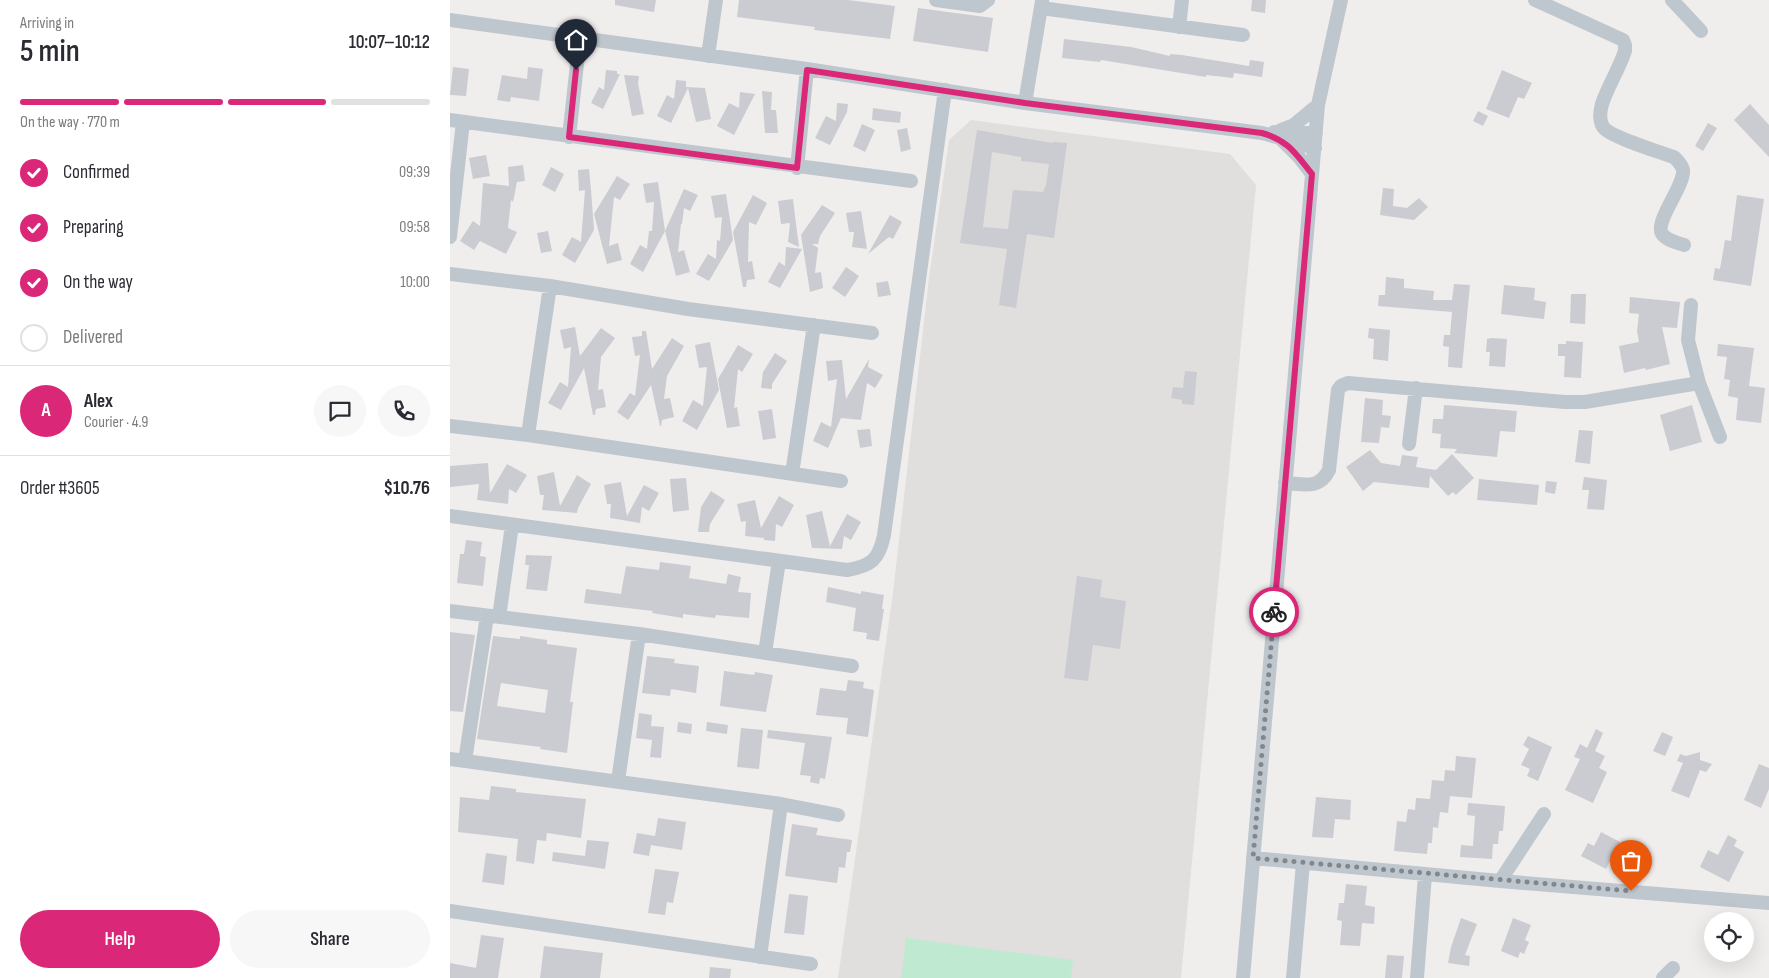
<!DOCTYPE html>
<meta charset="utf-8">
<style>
:root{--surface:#fff;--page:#f7f7f7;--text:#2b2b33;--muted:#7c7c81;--line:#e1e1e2;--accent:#db2777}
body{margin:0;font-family:"Sofia Sans Condensed",sans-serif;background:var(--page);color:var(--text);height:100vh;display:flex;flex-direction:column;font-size:19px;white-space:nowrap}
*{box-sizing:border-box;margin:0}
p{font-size:16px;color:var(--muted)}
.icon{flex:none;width:28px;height:28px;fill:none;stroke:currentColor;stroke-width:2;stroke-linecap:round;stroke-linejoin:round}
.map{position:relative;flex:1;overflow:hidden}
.drawer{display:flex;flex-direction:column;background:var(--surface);width:450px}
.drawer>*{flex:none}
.controls{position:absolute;left:1254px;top:912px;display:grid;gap:10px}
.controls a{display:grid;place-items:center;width:50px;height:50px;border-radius:50%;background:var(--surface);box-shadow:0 5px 20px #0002;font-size:25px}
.pin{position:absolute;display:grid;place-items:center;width:42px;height:42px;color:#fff;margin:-51px -21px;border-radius:50% 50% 50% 0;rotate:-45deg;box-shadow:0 0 5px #0007}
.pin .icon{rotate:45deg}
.courier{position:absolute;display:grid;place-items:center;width:50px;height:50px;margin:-25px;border:4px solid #db2777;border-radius:50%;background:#fff;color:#222;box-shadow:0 1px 6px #0007}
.summary em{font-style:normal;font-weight:600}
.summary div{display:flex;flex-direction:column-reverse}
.summary{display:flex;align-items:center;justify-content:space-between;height:85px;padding:0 20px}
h1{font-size:32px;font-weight:600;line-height:38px}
.bar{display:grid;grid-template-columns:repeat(4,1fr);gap:8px 5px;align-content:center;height:60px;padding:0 20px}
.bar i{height:6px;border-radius:4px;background:var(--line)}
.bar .on{background:var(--accent)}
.bar p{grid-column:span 4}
.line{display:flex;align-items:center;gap:12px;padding:0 20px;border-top:1px solid var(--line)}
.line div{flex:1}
.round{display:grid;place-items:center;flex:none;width:52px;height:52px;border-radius:26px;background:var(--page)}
ol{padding:0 20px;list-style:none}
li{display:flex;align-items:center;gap:15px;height:55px}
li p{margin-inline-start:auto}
li .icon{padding:5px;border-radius:50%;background:var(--accent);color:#fff;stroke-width:4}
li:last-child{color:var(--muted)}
li i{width:28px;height:28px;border:2px solid var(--line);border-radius:50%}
.cta{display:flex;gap:10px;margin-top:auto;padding:10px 20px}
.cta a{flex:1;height:58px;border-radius:30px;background:var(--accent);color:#fff;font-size:20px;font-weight:600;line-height:58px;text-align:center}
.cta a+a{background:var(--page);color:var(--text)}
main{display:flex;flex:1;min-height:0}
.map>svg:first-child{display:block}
</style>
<main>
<section class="drawer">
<div class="summary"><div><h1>5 min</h1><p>Arriving in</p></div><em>10:07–10:12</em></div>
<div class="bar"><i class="on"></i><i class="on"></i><i class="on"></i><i></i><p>On the way · 770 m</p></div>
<ol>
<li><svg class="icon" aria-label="check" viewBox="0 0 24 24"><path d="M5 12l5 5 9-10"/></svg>Confirmed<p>09:39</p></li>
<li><svg class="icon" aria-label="check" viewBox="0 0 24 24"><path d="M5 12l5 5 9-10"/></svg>Preparing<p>09:58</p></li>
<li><svg class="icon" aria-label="check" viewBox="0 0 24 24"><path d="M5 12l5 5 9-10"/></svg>On the way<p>10:00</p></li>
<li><i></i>Delivered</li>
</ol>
<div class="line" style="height:90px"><b class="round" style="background:var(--accent);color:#fff">A</b><div><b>Alex</b><p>Courier · 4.9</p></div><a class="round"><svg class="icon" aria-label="chat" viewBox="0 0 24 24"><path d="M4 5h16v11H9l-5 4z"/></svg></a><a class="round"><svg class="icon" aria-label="phone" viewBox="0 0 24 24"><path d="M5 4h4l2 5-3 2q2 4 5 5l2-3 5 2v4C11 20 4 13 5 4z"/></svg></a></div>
<div class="line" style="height:65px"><div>Order #3605</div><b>$10.76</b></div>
<div class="cta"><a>Help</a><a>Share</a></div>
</section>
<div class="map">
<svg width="1319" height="978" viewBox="0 0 1319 978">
<rect width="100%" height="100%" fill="#f0eded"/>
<!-- education -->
<path fill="#e1dede" d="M 521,120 L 780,154 L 806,185 L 731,978 L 388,978 L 443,593 L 479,278 L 499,140 Z"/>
<!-- green -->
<path fill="#bfead1" d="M 456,938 L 623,960 L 621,978 L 451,978 Z"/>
<!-- building -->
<path fill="#caccd2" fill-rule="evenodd" d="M 165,0 L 206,0 L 204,12 L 165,5 Z
M 289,0 L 398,0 L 445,6 L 440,39 L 364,30 L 365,27 L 287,17 Z
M 802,0 L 816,0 L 815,13 L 801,11 Z
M 468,8 L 543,18 L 538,52 L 463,41 Z
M 614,39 L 681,47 L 720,56 L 720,54 L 732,55 L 799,66 L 800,60 L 814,62 L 812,77 L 784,73 L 783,78 L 756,75 L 756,77 L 651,60 L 650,62 L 612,58 Z
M 3,67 L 19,69 L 16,96 L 0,95 Z
M 78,67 L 93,69 L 89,101 L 61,97 L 60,102 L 47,100 L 52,75 L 77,79 Z
M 156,70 L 167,71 L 167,74 L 170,74 L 153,109 L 141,103 L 149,87 L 154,90 Z
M 1052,70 L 1082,83 L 1074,99 L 1068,97 L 1059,118 L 1036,109 Z
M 174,75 L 189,76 L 188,83 L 194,114 L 182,116 Z
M 226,80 L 236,81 L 236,87 L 255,88 L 261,119 L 246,122 L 238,88 L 221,123 L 207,116 L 217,95 L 224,99 Z
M 312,91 L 322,92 L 321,110 L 326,110 L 328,133 L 315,133 Z
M 290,92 L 305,94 L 284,135 L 267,126 L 279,103 L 289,108 Z
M 387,103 L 398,104 L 397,112 L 380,145 L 365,138 L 376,116 L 386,121 Z
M 1300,104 L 1319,125 L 1319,157 L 1284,120 Z
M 423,108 L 451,112 L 450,123 L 422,120 Z
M 1028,111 L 1038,116 L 1033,126 L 1023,121 Z
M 1258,123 L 1267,128 L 1253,151 L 1245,146 Z
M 412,124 L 425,130 L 415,152 L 403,146 Z
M 457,128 L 461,149 L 451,152 L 447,130 Z
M 527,130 L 602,143 L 603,142 L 617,143 L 604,238 L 577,234 L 566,308 L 549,305 L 557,249 L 510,243 ZM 542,152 L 571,157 L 571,161 L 599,164 L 596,185 L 593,192 L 563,190 L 558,229 L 533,227 Z
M 36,155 L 40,176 L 23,179 L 19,158 Z
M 73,165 L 75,181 L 67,182 L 63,202 L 61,200 L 58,228 L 67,232 L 56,254 L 30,241 L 24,250 L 10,241 L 23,221 L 30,226 L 33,183 L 59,186 L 58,167 Z
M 101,167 L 114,174 L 105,192 L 92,185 Z
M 139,169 L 141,190 L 138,190 L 141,190 L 144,230 L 125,263 L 112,255 L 122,237 L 131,242 L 135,190 L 129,191 L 128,170 Z
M 167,176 L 180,184 L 170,200 L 164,197 L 159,246 L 168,243 L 172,260 L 157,264 L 144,214 Z
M 208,182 L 215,231 L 193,272 L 180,264 L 190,245 L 197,249 L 199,231 L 202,231 L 204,202 L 196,203 L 193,184 Z
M 933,188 L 944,189 L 943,206 L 957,208 L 969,198 L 978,207 L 964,220 L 930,215 Z
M 234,189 L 248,195 L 240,211 L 234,208 L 232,224 L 231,224 L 228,252 L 234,250 L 240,272 L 226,276 L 215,231 Z
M 276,194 L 283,240 L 259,281 L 246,274 L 258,254 L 266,259 L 267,240 L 270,241 L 272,217 L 265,218 L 261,196 Z
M 303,195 L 317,203 L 306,225 L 299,222 L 298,262 L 302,261 L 305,279 L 297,280 L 296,287 L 293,287 L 283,232 Z
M 1287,195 L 1314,199 L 1301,286 L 1263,280 L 1265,268 L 1270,269 L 1275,240 L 1281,241 Z
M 343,199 L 345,216 L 349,247 L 338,242 L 340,223 L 331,224 L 328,201 Z
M 372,205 L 385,213 L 370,236 L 368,244 L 362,244 L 368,248 L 365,273 L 371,272 L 373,288 L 360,292 L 351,235 Z
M 411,211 L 417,249 L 402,247 L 404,232 L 399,232 L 396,213 Z
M 440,215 L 452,222 L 443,239 L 439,237 L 418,254 Z
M 98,231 L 102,251 L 91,253 L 87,233 Z
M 336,247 L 352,249 L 330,288 L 318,282 L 329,262 L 335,266 Z
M 396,267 L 409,276 L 395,297 L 382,288 Z
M 936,277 L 954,279 L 954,288 L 984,291 L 983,300 L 1002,300 L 1004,284 L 1020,285 L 1012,368 L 998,367 L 999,347 L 993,346 L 994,335 L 1000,335 L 1002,312 L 928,306 L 929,295 L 935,295 Z
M 438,281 L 441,295 L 428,297 L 426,283 Z
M 1054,285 L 1085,288 L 1084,300 L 1096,302 L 1094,319 L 1051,314 Z
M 1121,294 L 1136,294 L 1135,324 L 1120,323 Z
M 1180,297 L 1230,302 L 1227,328 L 1212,327 L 1220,364 L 1196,370 L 1195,368 L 1174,373 L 1169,346 L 1189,342 L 1187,331 L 1189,314 L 1179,313 Z
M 125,327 L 130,356 L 151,328 L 165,338 L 151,357 L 148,390 L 153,389 L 156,407 L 146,409 L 145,415 L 143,415 L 134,368 L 111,410 L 98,403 L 110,382 L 118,387 L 121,347 L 114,349 L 110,330 Z
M 919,328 L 940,330 L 938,361 L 923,359 L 924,339 L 918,338 Z
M 192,331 L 196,331 L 202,369 L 222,338 L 234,346 L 217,376 L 214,399 L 220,398 L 224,417 L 212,420 L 211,426 L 210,426 L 201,385 L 178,420 L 167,412 L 180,393 L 185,396 L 190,355 L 185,356 L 182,337 L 192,336 Z
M 1041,338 L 1057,339 L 1055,367 L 1039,366 L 1040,352 L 1036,352 L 1037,339 Z
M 1116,341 L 1133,342 L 1131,378 L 1114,377 L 1115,356 L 1108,356 L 1108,344 L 1116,344 Z
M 260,342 L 269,390 L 247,430 L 232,421 L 243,400 L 253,406 L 257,367 L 249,368 L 245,345 Z
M 1268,344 L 1304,348 L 1299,386 L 1315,388 L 1311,423 L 1286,420 L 1288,398 L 1278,396 L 1280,380 L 1274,379 L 1277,357 L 1267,356 Z
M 288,345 L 303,354 L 292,372 L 288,369 L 284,408 L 287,407 L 290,426 L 277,428 L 268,379 Z
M 325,353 L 337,361 L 322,384 L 322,389 L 311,388 L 313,372 Z
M 419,359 L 418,367 L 433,375 L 425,388 L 417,383 L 411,420 L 391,418 L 378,448 L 363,441 L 371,422 L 381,427 L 387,379 L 378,381 L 376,361 L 392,360 L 396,399 Z
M 735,371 L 747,372 L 744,405 L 732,404 L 732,400 L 721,398 L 723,387 L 733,388 Z
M 915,398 L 933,400 L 932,415 L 941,416 L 939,428 L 931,427 L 929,443 L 911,442 Z
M 994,405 L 1067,411 L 1065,432 L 1050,431 L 1047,457 L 1004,453 L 1007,449 L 990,448 L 991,434 L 982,433 L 983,419 L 993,419 Z
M 1242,405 L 1252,442 L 1220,451 L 1210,415 Z
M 322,409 L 326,438 L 313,440 L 308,411 Z
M 420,429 L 422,446 L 410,448 L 407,430 Z
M 1129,430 L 1143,431 L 1140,464 L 1125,462 Z
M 920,450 L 931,463 L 950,466 L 952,455 L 968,457 L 966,467 L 986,470 L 1002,454 L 1024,478 L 1006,495 L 1003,492 L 998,496 L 980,476 L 979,488 L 924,482 L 913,491 L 896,467 Z
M 38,463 L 40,493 L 57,464 L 77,475 L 66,493 L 59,489 L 58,504 L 27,500 L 29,484 L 0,487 L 0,466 Z
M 104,472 L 110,506 L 127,475 L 141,484 L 128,508 L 127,513 L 92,510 L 94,495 L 90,495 L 87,476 Z
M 1134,477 L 1157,480 L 1154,510 L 1137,509 L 1139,490 L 1132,490 Z
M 236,478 L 239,510 L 223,512 L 220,479 Z
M 1029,479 L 1089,485 L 1087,505 L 1027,500 Z
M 1096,481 L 1107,482 L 1105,494 L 1095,492 Z
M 171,482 L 177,516 L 194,485 L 209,493 L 199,511 L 192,507 L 190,523 L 160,518 L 161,504 L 157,504 L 154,485 Z
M 261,491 L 275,500 L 260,524 L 259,532 L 248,532 L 251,507 Z
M 329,496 L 344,505 L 332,527 L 326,524 L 325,541 L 314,540 L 314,538 L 295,536 L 296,521 L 291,522 L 287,504 L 305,500 L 311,528 Z
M 372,511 L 380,546 L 397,514 L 411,522 L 401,540 L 394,536 L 392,549 L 362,548 L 356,515 Z
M 16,540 L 32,542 L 30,556 L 36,557 L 33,586 L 7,583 L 10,554 L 14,554 Z
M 76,555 L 102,556 L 97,591 L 76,589 L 79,565 L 75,565 Z
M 210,562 L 241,566 L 239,578 L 276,584 L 278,574 L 291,577 L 288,592 L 301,593 L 299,618 L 266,615 L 265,618 L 233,614 L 233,618 L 202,613 L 203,611 L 134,603 L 136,589 L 171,594 L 176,566 L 209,570 Z
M 627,576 L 652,580 L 650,597 L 676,601 L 670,649 L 643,645 L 638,681 L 614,678 Z
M 378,587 L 411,594 L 411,591 L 434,595 L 432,609 L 434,609 L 429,641 L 416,639 L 417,633 L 403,631 L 406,608 L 376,602 Z
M 0,632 L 25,635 L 13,712 L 0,711 Z
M 43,636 L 70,639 L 70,636 L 97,640 L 97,644 L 127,648 L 120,702 L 123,702 L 117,753 L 90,749 L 91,747 L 27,739 ZM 51,683 L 98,690 L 95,713 L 47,706 Z
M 197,656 L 225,659 L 224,663 L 249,666 L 246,693 L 221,689 L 220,696 L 192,693 Z
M 274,671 L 304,675 L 305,672 L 323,675 L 316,712 L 270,706 Z
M 398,680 L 414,682 L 413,688 L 424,690 L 418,737 L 396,734 L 398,718 L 366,715 L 370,688 L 396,691 Z
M 189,713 L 202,715 L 201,726 L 214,727 L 211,758 L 200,757 L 202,740 L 186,738 Z
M 228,722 L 242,724 L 241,734 L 227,732 Z
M 257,722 L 278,725 L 277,734 L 256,731 Z
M 291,728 L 313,730 L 309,769 L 287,767 Z
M 1146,729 L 1153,733 L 1145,751 L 1155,756 L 1149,768 L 1157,772 L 1143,803 L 1115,790 L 1130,759 L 1124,757 L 1130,744 L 1137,748 Z
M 318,730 L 382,737 L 375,779 L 370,778 L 369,784 L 360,782 L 361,776 L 350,775 L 355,743 L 317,738 Z
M 1212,732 L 1223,737 L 1215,756 L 1203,751 Z
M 1078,736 L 1102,747 L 1088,781 L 1077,776 L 1080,769 L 1071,765 L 1079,749 L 1073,745 Z
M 1250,752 L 1250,760 L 1262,764 L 1256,772 L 1250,770 L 1239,798 L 1221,791 L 1233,763 L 1227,761 L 1230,754 L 1236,756 Z
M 1006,756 L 1026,758 L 1022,798 L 1000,796 L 998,813 L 990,812 L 988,828 L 983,827 L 982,843 L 978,843 L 977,854 L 944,851 L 947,821 L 956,822 L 958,809 L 965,810 L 966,798 L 980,799 L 982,780 L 994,781 L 995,770 L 1005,771 Z
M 1309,764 L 1319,768 L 1319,789 L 1311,808 L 1294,800 Z
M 41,786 L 66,789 L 66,792 L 136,799 L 131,838 L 97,833 L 96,841 L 87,840 L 84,864 L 66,861 L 68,839 L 8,832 L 10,797 L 39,800 Z
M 866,797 L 901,800 L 900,820 L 885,819 L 883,838 L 862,837 Z
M 1018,803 L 1055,806 L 1053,831 L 1049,831 L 1048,844 L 1043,844 L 1042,859 L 1010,857 L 1011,845 L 1023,846 L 1025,816 L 1017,815 Z
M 208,818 L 236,822 L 232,850 L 201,845 L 199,856 L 183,853 L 187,833 L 205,836 Z
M 342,824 L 368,828 L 366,835 L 402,840 L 400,852 L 397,852 L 395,868 L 389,867 L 387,883 L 335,876 Z
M 1151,832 L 1170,842 L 1156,869 L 1131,856 L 1138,843 L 1144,846 Z
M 1278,835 L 1287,840 L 1284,846 L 1294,852 L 1279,882 L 1250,867 L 1258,850 L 1268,855 Z
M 137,840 L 159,842 L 155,869 L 102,861 L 103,852 L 135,856 Z
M 36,853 L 57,856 L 54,885 L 32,882 Z
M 205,869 L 229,872 L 223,903 L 217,902 L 215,915 L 198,913 Z
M 896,884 L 917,886 L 915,905 L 925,907 L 924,924 L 912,923 L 910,946 L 890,945 L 892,921 L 887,920 L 889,903 L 894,903 Z
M 339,894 L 358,896 L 354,935 L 334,933 Z
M 1011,918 L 1027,924 L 1015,955 L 1020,956 L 1019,966 L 998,963 L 1001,947 Z
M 1063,918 L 1081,925 L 1075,940 L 1079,942 L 1074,954 L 1070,952 L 1068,958 L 1051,951 Z
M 31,935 L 54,938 L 48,978 L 0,978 L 0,963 L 26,968 Z
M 94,946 L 153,953 L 150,978 L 90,978 Z
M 937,955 L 954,956 L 952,978 L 935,978 Z
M 260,967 L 281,969 L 280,978 L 259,978 Z"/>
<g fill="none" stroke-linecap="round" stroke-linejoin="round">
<!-- minor -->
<path stroke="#bfc7ce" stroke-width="14" d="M 486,0 L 530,6 L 538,0
M 1085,0 L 1173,40 L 1175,45 L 1175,51 C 1169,69 1158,86 1152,104 C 1150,111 1149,120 1153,127 C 1160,137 1210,152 1224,157 C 1228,161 1232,165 1233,170 C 1235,186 1202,224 1213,235 C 1218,241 1228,243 1234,245
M 1222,0 L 1251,31
M 591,8 L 793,35
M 0,20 L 357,69 L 575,103 L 812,133 L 865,148
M 729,27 L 732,0
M 258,56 L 266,0
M 575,103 L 592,1
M 0,120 L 461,181
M 831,130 L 844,125 L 868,105
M 824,132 L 866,133
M 119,137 L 130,37
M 831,139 L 849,157 L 862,174
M 347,168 L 357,69
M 0,237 L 13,122
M 0,274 L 100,286 L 238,309 L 422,333
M 1241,305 L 1238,340 L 1249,383 L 1270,437
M 0,426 L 78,435 L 391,481
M 78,435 L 100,286
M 959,444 L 966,388
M 342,474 L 364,325
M 835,483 C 854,484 869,490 879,470 L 888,390 L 891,386 L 898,383 L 1115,402 L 1135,402 L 1249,383
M 0,516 L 397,570 C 421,566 429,560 434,535 L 495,90
M 0,611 L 189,634 L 402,666
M 49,617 L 62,525
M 315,653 L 329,561
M 0,759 L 331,804 L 388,815
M 15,761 L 37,616
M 168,781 L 189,634
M 803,858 L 1050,881 L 1319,903
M 1050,881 L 1094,814
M 0,911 L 361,964
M 310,957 L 331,804
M 793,978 L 868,105 L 891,0
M 843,978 L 853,863
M 967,978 L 975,875
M 1213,978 L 1223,968"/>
</g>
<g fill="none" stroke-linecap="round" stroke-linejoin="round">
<!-- done -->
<path stroke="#82878d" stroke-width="5" stroke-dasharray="0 9" d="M 824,612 L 803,858 L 1181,891"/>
<!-- route -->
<path stroke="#db2777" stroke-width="6" d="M 126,70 L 119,137 L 347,168 L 357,70 L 575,103 L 812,133 C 839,141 845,153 862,174 L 824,612"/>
</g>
</svg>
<div class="controls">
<a><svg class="icon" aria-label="locate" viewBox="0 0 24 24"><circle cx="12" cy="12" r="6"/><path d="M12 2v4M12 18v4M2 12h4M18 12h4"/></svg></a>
</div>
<div class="pin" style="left:1181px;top:891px;background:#ea580c"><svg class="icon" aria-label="bag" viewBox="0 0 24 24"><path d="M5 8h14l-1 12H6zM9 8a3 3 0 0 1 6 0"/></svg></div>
<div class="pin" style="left:126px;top:70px;background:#1f2937"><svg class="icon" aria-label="home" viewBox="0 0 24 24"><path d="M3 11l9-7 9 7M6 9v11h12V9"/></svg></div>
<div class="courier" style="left:824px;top:612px"><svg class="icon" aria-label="bike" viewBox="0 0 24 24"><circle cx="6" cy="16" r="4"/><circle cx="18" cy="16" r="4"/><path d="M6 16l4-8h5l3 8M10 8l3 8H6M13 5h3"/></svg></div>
</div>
</main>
